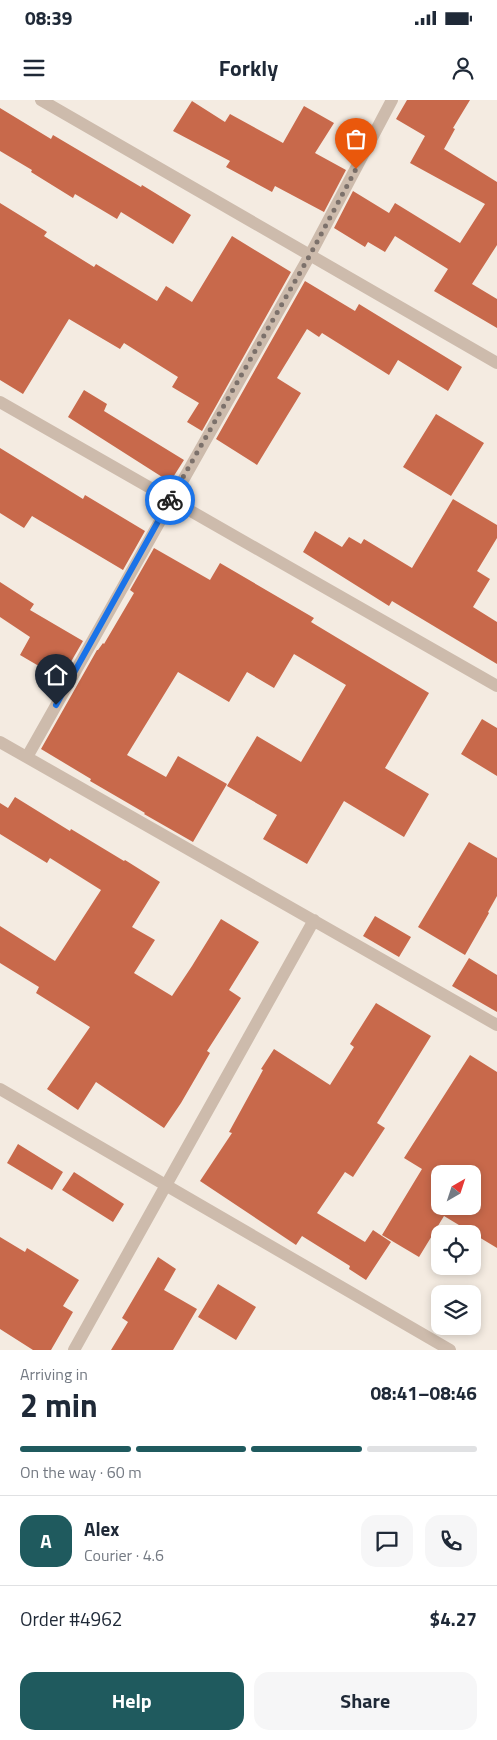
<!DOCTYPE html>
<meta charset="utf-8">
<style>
:root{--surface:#fff;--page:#f6f6f7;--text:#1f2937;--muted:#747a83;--line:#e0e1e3;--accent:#1f5a5e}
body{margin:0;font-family:"Titillium Web",sans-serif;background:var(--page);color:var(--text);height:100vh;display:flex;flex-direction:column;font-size:19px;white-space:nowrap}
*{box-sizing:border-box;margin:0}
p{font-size:16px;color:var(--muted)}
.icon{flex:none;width:28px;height:28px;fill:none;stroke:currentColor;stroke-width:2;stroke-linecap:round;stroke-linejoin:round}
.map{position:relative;height:1250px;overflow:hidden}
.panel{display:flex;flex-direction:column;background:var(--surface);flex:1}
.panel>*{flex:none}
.needle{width:32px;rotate:39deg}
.buttons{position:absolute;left:431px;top:1065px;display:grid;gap:10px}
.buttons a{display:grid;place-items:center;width:50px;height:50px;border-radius:10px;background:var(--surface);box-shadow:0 2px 8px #0003;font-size:25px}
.pin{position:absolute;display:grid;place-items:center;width:42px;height:42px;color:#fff;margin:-51px -21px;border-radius:50% 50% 50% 0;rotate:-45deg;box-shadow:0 0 5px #0007}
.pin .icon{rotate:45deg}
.courier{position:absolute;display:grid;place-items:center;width:50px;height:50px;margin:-25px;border:4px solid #1a73e8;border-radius:50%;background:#fff;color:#222;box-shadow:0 1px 6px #0007}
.overview em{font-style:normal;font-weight:700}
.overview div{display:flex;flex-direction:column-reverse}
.overview{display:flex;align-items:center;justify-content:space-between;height:85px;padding:0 20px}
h1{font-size:32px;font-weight:700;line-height:38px}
.bar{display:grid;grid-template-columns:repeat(4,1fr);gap:8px 5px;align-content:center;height:60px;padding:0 20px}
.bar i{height:6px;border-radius:4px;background:var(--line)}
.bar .selected{background:var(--accent)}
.bar p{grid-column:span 4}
.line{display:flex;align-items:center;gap:12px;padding:0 20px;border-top:1px solid var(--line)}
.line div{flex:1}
.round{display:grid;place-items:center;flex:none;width:52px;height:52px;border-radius:15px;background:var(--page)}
.cta{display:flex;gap:10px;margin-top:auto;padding:10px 20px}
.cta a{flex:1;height:58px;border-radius:15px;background:var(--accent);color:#fff;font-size:20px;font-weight:700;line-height:58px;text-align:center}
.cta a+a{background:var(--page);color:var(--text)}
.status{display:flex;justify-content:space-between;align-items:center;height:35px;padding:0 25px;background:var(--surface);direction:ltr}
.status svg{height:14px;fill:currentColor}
header{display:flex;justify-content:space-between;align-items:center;height:65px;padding:0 20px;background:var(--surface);font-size:22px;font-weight:700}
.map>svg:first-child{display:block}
</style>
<div class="status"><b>08:39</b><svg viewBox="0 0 49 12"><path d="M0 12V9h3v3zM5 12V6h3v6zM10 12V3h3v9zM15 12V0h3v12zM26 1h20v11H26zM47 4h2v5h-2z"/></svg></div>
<header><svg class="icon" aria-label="menu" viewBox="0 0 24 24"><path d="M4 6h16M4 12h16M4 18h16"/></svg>Forkly<svg class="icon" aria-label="person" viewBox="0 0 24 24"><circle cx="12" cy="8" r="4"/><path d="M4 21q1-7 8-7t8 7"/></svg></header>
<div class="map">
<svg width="497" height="1250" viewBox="0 0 497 1250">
<rect width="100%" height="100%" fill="#f4ebe1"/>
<!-- building -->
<path fill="#c8694b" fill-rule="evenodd" d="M 407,0 L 470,0 L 453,28 L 455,29 L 444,49 L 497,82 L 497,145 L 472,184 L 497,199 L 497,228 L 434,191 L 448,169 L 395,136 L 385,152 L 368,142 L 365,147 L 334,128 L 353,91 L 389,113 L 395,103 L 460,143 L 485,104 L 410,63 L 425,36 L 396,19 Z
M 192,1 L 225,22 L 230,14 L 283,43 L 304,6 L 334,23 L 315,53 L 346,70 L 324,112 L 275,86 L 272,92 L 226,67 L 230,61 L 173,31 Z
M 0,8 L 51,39 L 53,35 L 141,87 L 142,85 L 191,115 L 173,144 L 121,112 L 117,119 L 75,94 L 73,98 L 31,72 L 32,70 L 0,51 Z
M 0,103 L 47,132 L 44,136 L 94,167 L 96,164 L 157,201 L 166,186 L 192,202 L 232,136 L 291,172 L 202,331 L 187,322 L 199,303 L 172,287 L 178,277 L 124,243 L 120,249 L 69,219 L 23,294 L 0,280 Z
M 305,181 L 355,211 L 359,204 L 462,267 L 448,291 L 398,260 L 389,275 L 322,233 L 319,237 L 307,229 L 277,278 L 301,293 L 257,365 L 216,339 Z
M 84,290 L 107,304 L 104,311 L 184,360 L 170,382 L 68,317 Z
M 436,314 L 484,343 L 451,396 L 403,367 Z
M 0,348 L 83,399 L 85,395 L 145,431 L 123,470 L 32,416 L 24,428 L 0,413 Z
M 453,399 L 497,425 L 497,438 L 477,471 L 490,479 L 473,507 L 497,522 L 497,564 L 392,501 L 389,506 L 303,452 L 315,431 L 342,447 L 349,437 L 361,444 L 364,439 L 412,468 Z
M 154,448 L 210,480 L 220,463 L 314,518 L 311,522 L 429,593 L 385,668 L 429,694 L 404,737 L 344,701 L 307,764 L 263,739 L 277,715 L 227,686 L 257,636 L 301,662 L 346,585 L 294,554 L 274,588 L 247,572 L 229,602 L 178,572 L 127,655 L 166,677 L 178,656 L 227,684 L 193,742 L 144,714 L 145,713 L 90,681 L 91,679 L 41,649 L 97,550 L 98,550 L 103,543 L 104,544 L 134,493 L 130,490 Z
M 0,482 L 34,504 L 30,510 L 83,541 L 61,579 L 20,555 L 30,537 L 0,517 Z
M 482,619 L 497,628 L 497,676 L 461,654 Z
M 15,697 L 70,731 L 71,729 L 124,761 L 125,760 L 160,782 L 132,827 L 155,840 L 134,873 L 172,896 L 192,866 L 221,819 L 259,842 L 229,890 L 241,898 L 207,951 L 210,953 L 181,1003 L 164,1028 L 96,982 L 78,1010 L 47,989 L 90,927 L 36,893 L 39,887 L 0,863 L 0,826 L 55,861 L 101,790 L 50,758 L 47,763 L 0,734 L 0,703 L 8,708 Z
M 469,742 L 497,758 L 497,796 L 488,812 L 489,813 L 465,855 L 418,827 Z
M 375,816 L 411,837 L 399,857 L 363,836 Z
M 469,858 L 497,875 L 497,912 L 452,886 Z
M 376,903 L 431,936 L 377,1023 L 385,1028 L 353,1077 L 345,1072 L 317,1113 L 365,1142 L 373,1130 L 391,1142 L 366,1180 L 349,1169 L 350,1166 L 302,1136 L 296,1145 L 200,1081 L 232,1033 L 229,1032 L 263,970 L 261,969 L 274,949 L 330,985 L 354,947 L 350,944 Z
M 470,955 L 497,972 L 497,1148 L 444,1116 L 419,1157 L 382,1135 L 422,1069 L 404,1058 ZM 440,1074 L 472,1074 L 472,1106 L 440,1106 Z
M 18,1044 L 63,1072 L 52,1090 L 7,1063 Z
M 74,1072 L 124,1104 L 113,1122 L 62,1090 Z
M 0,1137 L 25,1152 L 27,1148 L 79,1180 L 63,1206 L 73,1212 L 51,1250 L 33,1250 L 0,1229 Z
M 158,1157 L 176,1169 L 164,1190 L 197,1209 L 173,1250 L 111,1250 L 128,1222 L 122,1218 Z
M 218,1184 L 256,1207 L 236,1240 L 198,1217 Z"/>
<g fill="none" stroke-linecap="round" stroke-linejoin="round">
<!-- minor -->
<path stroke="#cdbbac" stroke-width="12" d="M 41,0 L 497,263
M 0,302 L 497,586
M 0,642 L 497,925
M 27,657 L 310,155 L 392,0
M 0,989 L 450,1250
M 74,1250 L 314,820"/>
</g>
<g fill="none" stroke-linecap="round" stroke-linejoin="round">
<!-- done -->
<path stroke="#7c716b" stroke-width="5" stroke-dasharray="0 9" d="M 170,400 L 310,155 L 356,69"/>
<!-- route -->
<path stroke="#1a73e8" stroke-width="6" d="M 56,605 L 170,400"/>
</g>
</svg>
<div class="buttons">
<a><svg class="needle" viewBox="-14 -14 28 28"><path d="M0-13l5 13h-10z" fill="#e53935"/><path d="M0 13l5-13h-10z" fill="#747a83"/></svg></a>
<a><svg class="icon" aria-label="locate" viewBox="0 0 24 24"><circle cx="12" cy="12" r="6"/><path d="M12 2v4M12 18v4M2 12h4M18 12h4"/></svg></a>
<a><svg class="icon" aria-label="layers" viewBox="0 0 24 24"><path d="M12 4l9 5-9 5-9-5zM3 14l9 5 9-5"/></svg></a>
</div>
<div class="pin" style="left:356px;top:69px;background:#ea580c"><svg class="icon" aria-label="bag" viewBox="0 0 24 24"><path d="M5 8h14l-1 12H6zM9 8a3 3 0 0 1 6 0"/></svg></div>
<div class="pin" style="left:56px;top:605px;background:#1f2937"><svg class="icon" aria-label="home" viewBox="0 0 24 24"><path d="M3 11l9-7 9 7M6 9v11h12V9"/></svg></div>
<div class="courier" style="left:170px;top:400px"><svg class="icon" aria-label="bike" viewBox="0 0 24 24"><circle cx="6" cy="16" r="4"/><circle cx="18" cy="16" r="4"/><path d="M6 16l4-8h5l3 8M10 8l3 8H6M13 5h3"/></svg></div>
</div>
<section class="panel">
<div class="overview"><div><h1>2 min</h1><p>Arriving in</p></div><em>08:41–08:46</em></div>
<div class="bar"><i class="selected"></i><i class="selected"></i><i class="selected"></i><i></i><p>On the way · 60 m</p></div>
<div class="line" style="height:90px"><b class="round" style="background:var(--accent);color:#fff">A</b><div><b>Alex</b><p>Courier · 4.6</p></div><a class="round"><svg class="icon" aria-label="chat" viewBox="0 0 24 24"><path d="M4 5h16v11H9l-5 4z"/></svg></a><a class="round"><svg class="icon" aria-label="phone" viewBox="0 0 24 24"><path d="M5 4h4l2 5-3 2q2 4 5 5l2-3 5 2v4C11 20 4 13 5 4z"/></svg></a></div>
<div class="line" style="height:65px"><div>Order #4962</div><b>$4.27</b></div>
<div class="cta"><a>Help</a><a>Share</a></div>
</section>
